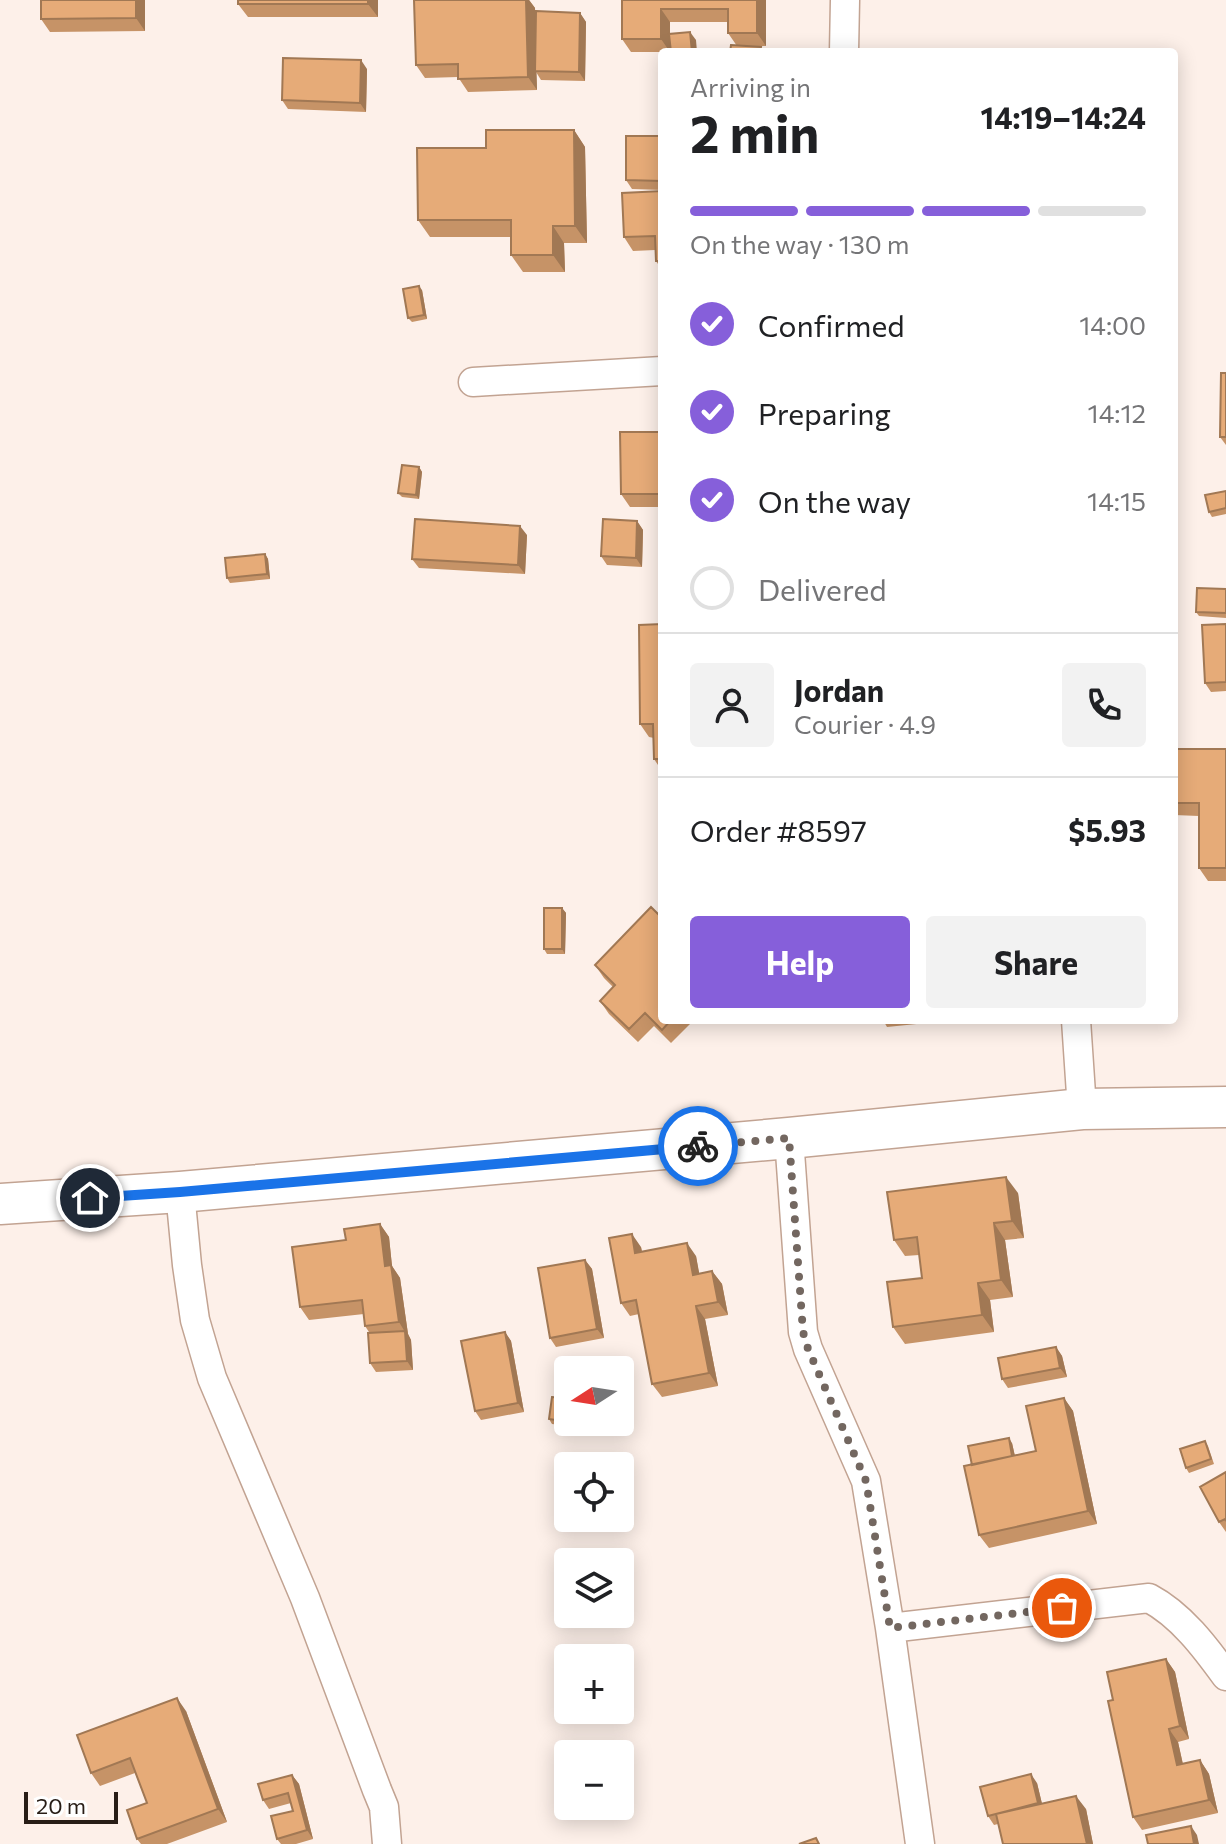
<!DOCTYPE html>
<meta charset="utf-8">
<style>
:root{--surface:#fff;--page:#f2f2f2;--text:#202124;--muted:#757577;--line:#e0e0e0;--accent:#865fda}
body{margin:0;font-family:Commissioner,sans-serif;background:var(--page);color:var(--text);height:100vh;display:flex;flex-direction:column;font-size:30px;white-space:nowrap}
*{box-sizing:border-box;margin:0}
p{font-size:26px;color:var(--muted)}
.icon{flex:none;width:44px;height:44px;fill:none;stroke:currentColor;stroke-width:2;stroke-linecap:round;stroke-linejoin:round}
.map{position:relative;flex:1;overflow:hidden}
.panel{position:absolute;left:658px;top:48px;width:520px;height:976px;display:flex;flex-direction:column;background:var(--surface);border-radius:8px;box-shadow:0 4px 20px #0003}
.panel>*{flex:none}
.needle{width:52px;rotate:258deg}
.fabs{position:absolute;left:554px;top:1356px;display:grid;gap:16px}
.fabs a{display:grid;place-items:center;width:80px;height:80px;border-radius:8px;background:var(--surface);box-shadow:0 4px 20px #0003;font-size:40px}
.scale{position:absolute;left:24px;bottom:20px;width:94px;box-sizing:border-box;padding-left:8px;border:4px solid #281d16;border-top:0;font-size:22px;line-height:28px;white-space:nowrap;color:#281d16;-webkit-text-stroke:6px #fff;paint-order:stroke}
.pin{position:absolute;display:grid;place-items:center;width:68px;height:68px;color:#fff;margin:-34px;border:4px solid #fff;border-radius:50%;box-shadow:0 2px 8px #0007}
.courier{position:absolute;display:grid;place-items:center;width:80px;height:80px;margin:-40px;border:6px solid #1a73e8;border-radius:50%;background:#fff;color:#222;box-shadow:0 2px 10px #0007}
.summary em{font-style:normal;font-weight:700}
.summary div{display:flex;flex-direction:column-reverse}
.summary{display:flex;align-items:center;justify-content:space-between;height:136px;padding:0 32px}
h1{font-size:52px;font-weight:700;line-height:60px}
.bar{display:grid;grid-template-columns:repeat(4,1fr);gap:12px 8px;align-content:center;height:96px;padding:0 32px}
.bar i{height:10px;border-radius:6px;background:var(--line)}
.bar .active{background:var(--accent)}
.bar p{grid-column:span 4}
.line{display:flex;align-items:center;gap:20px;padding:0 32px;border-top:2px solid var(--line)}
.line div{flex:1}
.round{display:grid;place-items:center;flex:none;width:84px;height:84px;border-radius:8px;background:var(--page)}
ol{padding:0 32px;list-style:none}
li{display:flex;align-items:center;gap:24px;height:88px}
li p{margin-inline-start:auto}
li .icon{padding:8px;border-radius:50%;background:var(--accent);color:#fff;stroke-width:4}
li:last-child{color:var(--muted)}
li i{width:44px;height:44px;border:4px solid var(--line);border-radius:50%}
.button{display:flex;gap:16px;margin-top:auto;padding:16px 32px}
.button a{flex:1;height:92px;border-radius:8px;background:var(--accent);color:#fff;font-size:32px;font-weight:700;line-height:92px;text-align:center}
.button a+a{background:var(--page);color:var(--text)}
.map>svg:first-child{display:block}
</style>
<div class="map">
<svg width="1226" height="1844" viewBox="0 0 1226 1844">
<rect width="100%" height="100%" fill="#fdf0e9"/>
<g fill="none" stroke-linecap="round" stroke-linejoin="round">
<defs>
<path id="street" d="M 844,52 L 845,0
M 473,382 L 662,371
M 1076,1020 L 1082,1109
M 789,1138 L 803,1332 L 808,1349 L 866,1481 L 890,1628 L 920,1844
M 180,1192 L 187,1265 L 195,1320 L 212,1378 L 305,1598 L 377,1790 L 384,1807 L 387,1844
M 890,1628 L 1149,1598 C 1181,1615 1205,1647 1226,1676"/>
<path id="secondary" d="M 0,1204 L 180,1192 L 789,1138 L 1082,1109 L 1226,1107"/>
</defs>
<!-- street casing -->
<use href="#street" stroke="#c2a392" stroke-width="31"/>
<!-- secondary casing -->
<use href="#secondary" stroke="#c2a392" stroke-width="43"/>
<!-- street -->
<use href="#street" stroke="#fff" stroke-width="28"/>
<!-- secondary -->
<use href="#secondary" stroke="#fff" stroke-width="40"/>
</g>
<!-- wall -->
<path fill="#c69367" d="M 41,0 L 145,0 L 145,31 L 50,32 L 41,19 Z
M 378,0 L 378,17 L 248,17 L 238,4 Z
M 414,0 L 529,0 L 535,8 L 536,46 L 580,13 L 586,22 L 585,81 L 541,80 L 536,72 L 537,90 L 468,92 L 458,77 L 425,78 L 416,65 Z
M 622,0 L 766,0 L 766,46 L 743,46 L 761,47 L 764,52 L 730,52 L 737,46 L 728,33 L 728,22 L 670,22 L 670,34 L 696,40 L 670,41 L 670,52 L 631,52 L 622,39 Z
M 367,69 L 366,112 L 288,109 L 282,100 Z
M 574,130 L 585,147 L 587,243 L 564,243 L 565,272 L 523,272 L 511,255 L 511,237 L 430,237 L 418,220 L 486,148 Z
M 662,136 L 662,190 L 632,189 L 626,180 Z
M 662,191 L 662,270 L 656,261 L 655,250 L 633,251 L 624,237 Z
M 422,290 L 427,319 L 412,322 L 408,318 Z
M 1226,373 L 1226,445 L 1220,437 Z
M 662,432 L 662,507 L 630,507 L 621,494 Z
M 419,467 L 422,472 L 419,499 L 402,497 L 398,493 Z
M 1226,491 L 1226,514 L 1212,517 L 1209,512 Z
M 637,521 L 643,530 L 642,567 L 607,565 L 601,556 Z
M 527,535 L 525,574 L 419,568 L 412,559 Z
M 265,554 L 268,559 L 270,579 L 230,583 L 227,578 Z
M 1226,589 L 1226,618 L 1199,616 L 1196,612 Z
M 662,624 L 654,738 L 649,737 L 640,724 Z
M 1226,624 L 1226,691 L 1211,692 L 1205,683 Z
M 1174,749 L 1226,749 L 1226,881 L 1208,881 L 1199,868 L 1199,816 L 1174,815 Z
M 654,759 L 662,759 L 662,771 Z
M 562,908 L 566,913 L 565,954 L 547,954 L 544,949 Z
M 595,965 L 662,1020 L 694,1020 L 671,1043 L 654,1026 L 638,1042 L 609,1014 L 600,1001 L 613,987 L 604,978 Z
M 883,1020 L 945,1020 L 946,1021 L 887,1027 Z
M 1018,1193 L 1024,1238 L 1005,1240 L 1013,1297 L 990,1300 L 994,1332 L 905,1344 L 893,1327 L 922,1278 L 919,1255 L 905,1256 L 894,1240 Z
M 380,1224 L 389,1237 L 392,1266 L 400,1278 L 408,1334 L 411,1340 L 413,1370 L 376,1372 L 370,1363 L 369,1332 L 365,1326 L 364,1314 L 309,1320 L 300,1307 L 346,1240 Z
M 641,1247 L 642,1251 L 696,1256 L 699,1274 L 712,1271 L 722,1284 L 728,1315 L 705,1319 L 718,1386 L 662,1397 L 652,1384 L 639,1314 L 630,1316 L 621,1303 Z
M 585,1260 L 592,1269 L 604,1338 L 556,1347 L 550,1338 Z
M 505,1332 L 511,1341 L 524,1412 L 481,1420 L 475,1411 Z
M 1056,1347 L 1062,1356 L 1067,1377 L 1008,1388 L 1002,1379 Z
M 1064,1398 L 1073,1411 L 1097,1524 L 989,1548 L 979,1535 L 972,1465 L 1012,1443 L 1015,1456 L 1036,1451 Z
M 549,1419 L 568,1422 L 590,1422 L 589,1429 L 552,1424 Z
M 1205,1441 L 1208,1446 L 1214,1464 L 1189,1473 L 1186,1468 Z
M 1226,1472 L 1226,1532 L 1219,1522 Z
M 1166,1659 L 1175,1672 L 1189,1739 L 1178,1742 L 1183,1764 L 1200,1760 L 1209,1774 L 1218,1813 L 1142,1830 L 1133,1817 Z
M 186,1711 L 227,1822 L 167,1844 L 141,1844 L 137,1839 L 147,1803 L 135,1773 L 100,1786 L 91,1773 Z
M 292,1775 L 299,1784 L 313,1839 L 296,1844 L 281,1844 L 277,1839 L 293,1811 L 291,1803 L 269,1809 L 263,1800 Z
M 1037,1783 L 1042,1804 L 1086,1809 L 1093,1844 L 1003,1844 L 998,1824 L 994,1825 L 988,1816 Z"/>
<!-- shaded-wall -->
<path fill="#a17854" d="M 136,0 L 145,0 L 145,31 L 136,18 Z
M 368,0 L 378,0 L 378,17 L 368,4 Z
M 526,0 L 529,0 L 535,8 L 537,90 L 528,77 Z
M 757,0 L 766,0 L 766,46 L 757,33 Z
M 661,9 L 670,22 L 670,52 L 661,39 Z
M 580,13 L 586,22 L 585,81 L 579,72 Z
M 690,32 L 696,40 L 697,52 L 692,52 Z
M 361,60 L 367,69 L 366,112 L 360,103 Z
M 574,130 L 585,147 L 587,243 L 575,226 Z
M 553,226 L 564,243 L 565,272 L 553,255 Z
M 419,286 L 422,290 L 427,319 L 424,315 Z
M 419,467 L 422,472 L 419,499 L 416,495 Z
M 637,521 L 643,530 L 642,567 L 636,558 Z
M 520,526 L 527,535 L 525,574 L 518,565 Z
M 265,554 L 268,559 L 270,579 L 267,574 Z
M 562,908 L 566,913 L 565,954 L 562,949 Z
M 1006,1177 L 1018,1193 L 1024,1238 L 1012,1221 Z
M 994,1223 L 1005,1240 L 1013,1297 L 1001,1280 Z
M 380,1224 L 389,1237 L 392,1266 L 400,1278 L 408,1334 L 411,1340 L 413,1370 L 407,1361 L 405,1332 L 399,1322 L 385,1266 Z
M 632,1234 L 641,1247 L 644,1266 L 635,1253 Z
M 687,1243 L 696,1256 L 702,1288 L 693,1275 Z
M 585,1260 L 592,1269 L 604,1338 L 597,1329 Z
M 712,1271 L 722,1284 L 728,1315 L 718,1302 Z
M 978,1283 L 990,1300 L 994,1332 L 982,1315 Z
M 696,1306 L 705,1319 L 718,1386 L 709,1373 Z
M 505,1332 L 511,1341 L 524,1412 L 518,1403 Z
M 1056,1347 L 1062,1356 L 1067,1377 L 1060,1368 Z
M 1064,1398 L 1073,1411 L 1097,1524 L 1088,1511 Z
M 1009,1438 L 1012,1443 L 1017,1466 L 1014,1461 Z
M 1166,1659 L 1175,1672 L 1189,1739 L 1180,1726 Z
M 177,1698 L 186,1711 L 227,1822 L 218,1809 Z
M 1169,1729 L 1178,1742 L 1186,1779 L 1177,1765 Z
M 1200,1760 L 1209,1774 L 1218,1813 L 1209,1800 Z
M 1031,1774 L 1037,1783 L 1044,1812 L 1038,1803 Z
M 292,1775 L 299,1784 L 313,1839 L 307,1830 Z
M 1076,1796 L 1086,1809 L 1093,1844 L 1087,1844 Z
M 1191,1826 L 1197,1835 L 1199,1844 L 1194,1844 Z"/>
<!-- building -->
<path fill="#e6ab78" stroke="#a17854" stroke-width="2" d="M 41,0 L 136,0 L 136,18 L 41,19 Z
M 238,0 L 368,0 L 368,4 L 238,4 Z
M 414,0 L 526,0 L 528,77 L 458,79 L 458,64 L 416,65 Z
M 622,0 L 757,0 L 757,33 L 728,33 L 728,9 L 661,9 L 661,39 L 622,39 Z
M 536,11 L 580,13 L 579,72 L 535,71 Z
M 690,32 L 692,52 L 671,52 L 669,34 Z
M 731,45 L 761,47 L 760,52 L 730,52 Z
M 283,58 L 361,60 L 360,103 L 282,100 Z
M 486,130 L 574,130 L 575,226 L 553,226 L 553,255 L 511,255 L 511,220 L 418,220 L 417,148 L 486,148 Z
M 626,136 L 662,136 L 662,181 L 626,180 Z
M 662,191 L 662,261 L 656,261 L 655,236 L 624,237 L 622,193 Z
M 419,286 L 424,315 L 408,318 L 403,289 Z
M 1221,373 L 1226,373 L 1226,437 L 1220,437 Z
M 620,432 L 662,432 L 662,494 L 621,494 Z
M 402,465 L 419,467 L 416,495 L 398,493 Z
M 1226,491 L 1226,508 L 1209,512 L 1205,495 Z
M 415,519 L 520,526 L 518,565 L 412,559 Z
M 603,519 L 637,521 L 636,558 L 601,556 Z
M 265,554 L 267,574 L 227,578 L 225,558 Z
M 1197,588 L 1226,589 L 1226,613 L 1196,612 Z
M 662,624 L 662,759 L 654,759 L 653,724 L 640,724 L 639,625 Z
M 1226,624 L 1226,682 L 1205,683 L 1202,625 Z
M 1174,749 L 1226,749 L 1226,868 L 1199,868 L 1199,803 L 1174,803 Z
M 651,907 L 662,918 L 662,1020 L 671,1020 L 662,1030 L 645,1013 L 629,1029 L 600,1001 L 615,985 L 595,965 Z
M 544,908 L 562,908 L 562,949 L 544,949 Z
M 1006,1177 L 1012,1221 L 994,1223 L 1001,1280 L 978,1283 L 982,1315 L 893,1327 L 887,1282 L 922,1278 L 917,1237 L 894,1240 L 887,1192 Z
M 380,1224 L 385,1266 L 391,1265 L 399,1322 L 365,1326 L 362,1300 L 300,1307 L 292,1247 L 346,1240 L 344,1229 Z
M 632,1234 L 635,1253 L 687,1243 L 693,1275 L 712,1271 L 718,1302 L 696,1306 L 709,1373 L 652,1384 L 636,1300 L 621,1303 L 609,1238 Z
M 585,1260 L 597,1329 L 550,1338 L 538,1268 Z
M 405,1331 L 407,1361 L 370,1363 L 368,1333 Z
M 505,1332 L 518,1403 L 475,1411 L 461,1341 Z
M 1056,1347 L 1060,1368 L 1002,1379 L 998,1358 Z
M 552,1397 L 568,1399 L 568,1422 L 549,1419 Z
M 1064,1398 L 1088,1511 L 979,1535 L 964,1466 L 1036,1451 L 1026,1406 Z
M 1009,1438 L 1012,1456 L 972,1465 L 968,1446 Z
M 1205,1441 L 1211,1459 L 1186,1468 L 1180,1449 Z
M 1226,1472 L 1226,1521 L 1225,1519 L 1219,1522 L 1200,1487 Z
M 1166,1659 L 1180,1726 L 1169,1729 L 1177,1765 L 1200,1760 L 1209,1800 L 1133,1817 L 1108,1701 L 1113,1700 L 1107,1672 Z
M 177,1698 L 218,1809 L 137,1839 L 127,1810 L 147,1803 L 130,1758 L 91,1773 L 77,1735 Z
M 1031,1774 L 1038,1803 L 988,1816 L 980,1787 Z
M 292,1775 L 307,1830 L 277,1839 L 271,1816 L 293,1811 L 288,1793 L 263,1800 L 258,1784 Z
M 1076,1796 L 1087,1844 L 1003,1844 L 996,1814 Z
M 1191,1826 L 1194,1844 L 1148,1844 L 1146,1835 Z
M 816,1838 L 819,1844 L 799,1844 Z"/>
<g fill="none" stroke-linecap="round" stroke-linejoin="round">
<!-- done -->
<path stroke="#736760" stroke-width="8" stroke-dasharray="0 14.4" d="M 698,1146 L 789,1138 L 803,1332 L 808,1349 L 866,1481 L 890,1628 L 1062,1608"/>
<!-- route -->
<path stroke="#1a73e8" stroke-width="10" d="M 90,1198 L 180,1192 L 698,1146"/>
</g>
</svg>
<div class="fabs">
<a><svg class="needle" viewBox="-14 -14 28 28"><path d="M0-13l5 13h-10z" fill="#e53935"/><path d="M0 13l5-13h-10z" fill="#757577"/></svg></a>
<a><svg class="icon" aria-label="locate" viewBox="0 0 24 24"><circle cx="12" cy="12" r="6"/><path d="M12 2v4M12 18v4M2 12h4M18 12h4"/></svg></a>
<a><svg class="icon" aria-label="layers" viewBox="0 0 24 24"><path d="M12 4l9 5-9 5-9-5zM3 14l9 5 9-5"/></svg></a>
<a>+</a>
<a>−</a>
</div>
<div class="scale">20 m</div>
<div class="pin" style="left:1062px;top:1608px;background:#ea580c"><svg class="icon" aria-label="bag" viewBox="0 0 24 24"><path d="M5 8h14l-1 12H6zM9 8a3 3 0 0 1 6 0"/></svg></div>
<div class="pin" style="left:90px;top:1198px;background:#1f2937"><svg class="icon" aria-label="home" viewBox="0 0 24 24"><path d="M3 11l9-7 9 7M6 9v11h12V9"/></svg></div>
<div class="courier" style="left:698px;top:1146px"><svg class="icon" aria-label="bike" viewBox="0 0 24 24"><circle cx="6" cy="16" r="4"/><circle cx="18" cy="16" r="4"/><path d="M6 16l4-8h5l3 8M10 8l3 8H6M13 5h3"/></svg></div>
<section class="panel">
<div class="summary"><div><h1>2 min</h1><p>Arriving in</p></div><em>14:19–14:24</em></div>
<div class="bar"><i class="active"></i><i class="active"></i><i class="active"></i><i></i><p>On the way · 130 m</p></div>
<ol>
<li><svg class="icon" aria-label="check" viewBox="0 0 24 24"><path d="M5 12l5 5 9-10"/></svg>Confirmed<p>14:00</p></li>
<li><svg class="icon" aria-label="check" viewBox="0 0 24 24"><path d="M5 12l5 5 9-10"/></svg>Preparing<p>14:12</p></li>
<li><svg class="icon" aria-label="check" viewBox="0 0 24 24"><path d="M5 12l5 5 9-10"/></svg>On the way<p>14:15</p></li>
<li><i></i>Delivered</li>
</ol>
<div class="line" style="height:144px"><a class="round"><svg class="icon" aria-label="person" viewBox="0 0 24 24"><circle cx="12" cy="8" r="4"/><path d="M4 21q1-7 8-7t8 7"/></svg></a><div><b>Jordan</b><p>Courier · 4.9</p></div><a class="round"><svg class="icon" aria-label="phone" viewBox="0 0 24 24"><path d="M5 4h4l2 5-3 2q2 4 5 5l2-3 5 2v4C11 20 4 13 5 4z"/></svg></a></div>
<div class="line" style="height:104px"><div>Order #8597</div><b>$5.93</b></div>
<div class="button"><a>Help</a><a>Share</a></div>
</section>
</div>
